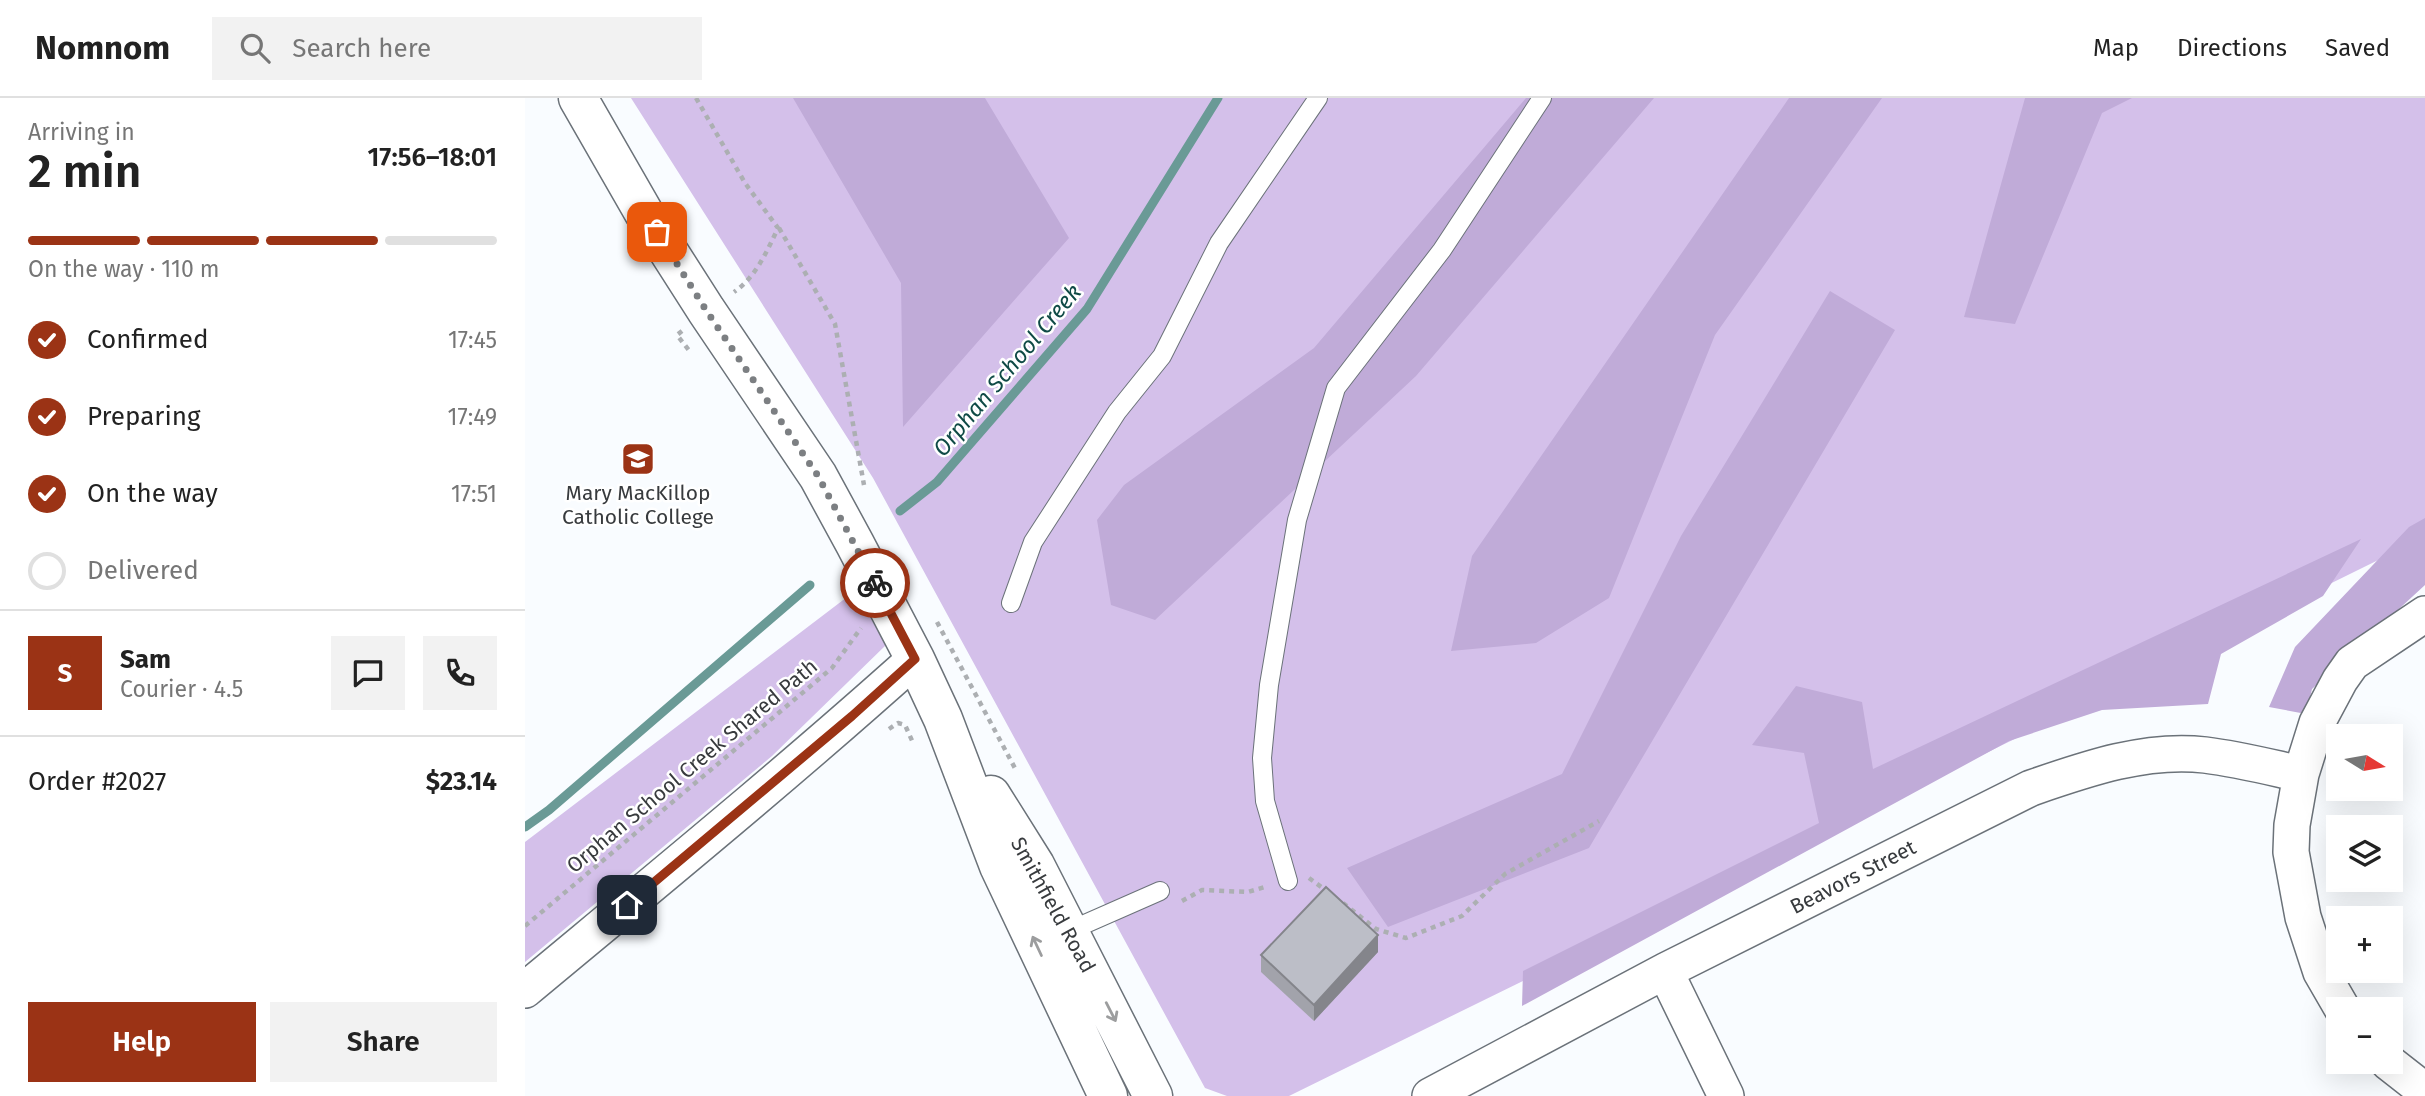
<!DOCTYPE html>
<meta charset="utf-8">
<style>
:root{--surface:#fff;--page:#f2f2f2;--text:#222;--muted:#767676;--line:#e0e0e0;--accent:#9b3315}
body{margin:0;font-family:"Fira Sans",sans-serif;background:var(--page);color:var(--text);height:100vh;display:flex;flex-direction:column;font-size:26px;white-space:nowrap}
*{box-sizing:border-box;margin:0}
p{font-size:23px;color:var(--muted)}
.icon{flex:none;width:38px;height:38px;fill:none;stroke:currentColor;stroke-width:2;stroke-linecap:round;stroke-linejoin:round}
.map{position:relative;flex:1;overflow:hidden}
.side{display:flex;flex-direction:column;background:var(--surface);width:525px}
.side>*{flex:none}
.needle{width:46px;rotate:101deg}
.buttons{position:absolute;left:1801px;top:626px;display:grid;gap:14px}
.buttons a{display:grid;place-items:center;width:77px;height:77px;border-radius:0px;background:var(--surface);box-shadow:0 7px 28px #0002;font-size:35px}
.pin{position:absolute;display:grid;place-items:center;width:60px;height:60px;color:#fff;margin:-30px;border-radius:14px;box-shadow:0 4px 10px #0006}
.courier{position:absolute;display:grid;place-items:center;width:70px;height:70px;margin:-35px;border:5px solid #9b3315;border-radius:50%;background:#fff;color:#222;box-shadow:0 2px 9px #0007}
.summary em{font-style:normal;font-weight:600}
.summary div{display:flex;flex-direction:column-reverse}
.summary{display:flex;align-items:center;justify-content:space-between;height:119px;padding:0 28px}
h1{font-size:46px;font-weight:600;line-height:52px}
.bar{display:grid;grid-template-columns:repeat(4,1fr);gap:10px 7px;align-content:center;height:84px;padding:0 28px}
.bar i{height:9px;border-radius:5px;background:var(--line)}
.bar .active{background:var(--accent)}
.bar p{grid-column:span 4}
.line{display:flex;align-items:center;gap:18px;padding:0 28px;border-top:2px solid var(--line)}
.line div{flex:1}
.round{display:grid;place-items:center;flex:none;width:74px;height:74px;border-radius:0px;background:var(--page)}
ol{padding:0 28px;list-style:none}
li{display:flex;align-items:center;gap:21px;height:77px}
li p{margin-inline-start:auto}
li .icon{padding:7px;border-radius:50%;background:var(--accent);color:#fff;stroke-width:4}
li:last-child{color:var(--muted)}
li i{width:38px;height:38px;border:4px solid var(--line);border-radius:50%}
.button{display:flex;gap:14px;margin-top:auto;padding:14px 28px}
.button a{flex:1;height:80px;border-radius:0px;background:var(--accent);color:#fff;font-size:28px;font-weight:600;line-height:80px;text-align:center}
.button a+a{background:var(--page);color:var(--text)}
header{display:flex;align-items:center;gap:42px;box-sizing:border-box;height:98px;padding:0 35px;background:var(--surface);border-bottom:2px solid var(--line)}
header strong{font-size:33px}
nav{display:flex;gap:38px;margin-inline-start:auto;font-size:24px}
.search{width:490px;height:63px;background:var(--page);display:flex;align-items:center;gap:18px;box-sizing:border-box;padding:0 24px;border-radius:0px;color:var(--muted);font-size:26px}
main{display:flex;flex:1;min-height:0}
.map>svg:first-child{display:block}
</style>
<header>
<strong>Nomnom</strong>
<div class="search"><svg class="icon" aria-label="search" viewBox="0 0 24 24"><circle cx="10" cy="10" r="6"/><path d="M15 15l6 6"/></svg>Search here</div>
<nav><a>Map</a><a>Directions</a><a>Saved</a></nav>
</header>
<main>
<section class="side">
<div class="summary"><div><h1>2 min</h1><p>Arriving in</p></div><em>17:56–18:01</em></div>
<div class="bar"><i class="active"></i><i class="active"></i><i class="active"></i><i></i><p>On the way · 110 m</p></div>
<ol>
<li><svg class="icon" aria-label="check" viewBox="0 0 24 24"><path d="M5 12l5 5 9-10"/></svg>Confirmed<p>17:45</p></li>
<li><svg class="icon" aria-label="check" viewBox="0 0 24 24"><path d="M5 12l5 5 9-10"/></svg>Preparing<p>17:49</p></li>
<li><svg class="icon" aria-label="check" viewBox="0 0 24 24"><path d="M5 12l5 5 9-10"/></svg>On the way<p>17:51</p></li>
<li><i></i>Delivered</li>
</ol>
<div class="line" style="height:126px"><b class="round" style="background:var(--accent);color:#fff">S</b><div><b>Sam</b><p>Courier · 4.5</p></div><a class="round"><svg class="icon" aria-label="chat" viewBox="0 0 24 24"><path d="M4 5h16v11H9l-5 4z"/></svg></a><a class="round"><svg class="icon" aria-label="phone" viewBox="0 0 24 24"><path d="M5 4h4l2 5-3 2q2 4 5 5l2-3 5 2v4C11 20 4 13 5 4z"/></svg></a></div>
<div class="line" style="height:91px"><div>Order #2027</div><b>$23.14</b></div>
<div class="button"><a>Help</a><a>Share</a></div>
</section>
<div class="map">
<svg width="1900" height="998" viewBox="0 0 1900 998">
<rect width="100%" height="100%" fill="#f9fcff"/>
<!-- green -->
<path fill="#d4c0ea" d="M 106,0 L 1900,0 L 1900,439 L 764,998 L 702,998 L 680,990 L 348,380 Z
M 330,493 L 361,547 L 247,658 L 0,864 L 0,744 Z"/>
<!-- forest -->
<path fill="#c0abd8" d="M 268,0 L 460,0 L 544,140 L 378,329 L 376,185 Z
M 1001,0 L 1129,0 L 891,278 L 630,522 L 586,507 L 572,422 L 599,387 L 789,250 Z
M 1264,0 L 1357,0 L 1190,237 L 1084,500 L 1011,545 L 926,553 L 947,458 Z
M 1500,0 L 1607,0 L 1577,15 L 1490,226 L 1439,219 Z
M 1305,193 L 1370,232 L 1064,750 L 863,829 L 822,770 L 1037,676 L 1156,438 Z
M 1900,420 L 1900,487 L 1787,591 L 1781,616 L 1744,609 L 1770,549 L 1884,429 Z
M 1836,441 L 1798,498 L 1696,556 L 1683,606 L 1577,612 L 1484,643 L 997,908 L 998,873 L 1294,725 L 1279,655 L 1227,647 L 1271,588 L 1337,604 L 1348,671 Z"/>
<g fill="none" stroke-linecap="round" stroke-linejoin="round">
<!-- stream -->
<path stroke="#6a9a96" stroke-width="9" d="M 375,413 L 412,384 L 562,211 L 693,0
M 0,729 L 24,712 L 285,487"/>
<defs>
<path id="service" d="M 486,505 L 508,444 L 592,314 L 637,258 L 694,145 L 793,0
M 763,783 L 740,703 L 737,660 L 744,587 L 772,422 L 811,290 L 917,152 L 1017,0
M 544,833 L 635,793"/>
<path id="minor" d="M 1140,873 L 1201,998
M 0,892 C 131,783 263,675 390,561
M 1818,912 L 1796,874 L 1778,819 L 1766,754 L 1767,727 L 1776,676 L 1792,625 L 1815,582 L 1827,565 L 1900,516
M 1863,964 L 1900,993
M 905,998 L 1140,873 L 1506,690 C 1561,671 1621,650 1680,657 C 1713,661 1744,669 1776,676"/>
<path id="secondary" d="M 53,0 L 119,115 L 181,212 L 293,378 L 330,446 L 390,561 L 418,621 L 474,768 L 583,998
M 466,697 L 510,767 L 628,998"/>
</defs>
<!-- service casing -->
<use href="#service" stroke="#6b7279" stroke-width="20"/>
<!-- minor casing -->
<use href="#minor" stroke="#6b7279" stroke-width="38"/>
<!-- secondary casing -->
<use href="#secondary" stroke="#6b7279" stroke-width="41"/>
<!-- path -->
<path stroke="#acafb2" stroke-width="4.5" stroke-dasharray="5 5" stroke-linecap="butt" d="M 171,0 L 220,85 L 253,130 C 242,153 231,179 209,194
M 254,130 L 310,226 L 339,387
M 157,233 L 152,237 L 166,255
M 412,524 L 492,674
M 364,631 L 373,625 L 380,627 L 389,647
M 784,780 L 803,794
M 657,803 L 677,792 L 723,794 L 743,788
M 818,805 L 851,831 L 881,840 L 937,818 L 980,776 L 1074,723
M 0,828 L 307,570 L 336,530"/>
<!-- service -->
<use href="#service" stroke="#fff" stroke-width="18"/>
<!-- minor -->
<use href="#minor" stroke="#fff" stroke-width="35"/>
<!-- secondary -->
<use href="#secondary" stroke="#fff" stroke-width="38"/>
</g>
<!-- wall -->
<path fill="#a2a3ab" d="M 853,854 L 789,923 L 736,874 L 736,857 Z"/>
<!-- shaded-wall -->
<path fill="#84858b" d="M 853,837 L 853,854 L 789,923 L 789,907 Z"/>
<!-- building -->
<path fill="#bcbec7" stroke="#84858b" stroke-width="2" d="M 801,789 L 853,837 L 789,907 L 736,857 Z"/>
<!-- one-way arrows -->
<defs><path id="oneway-shaft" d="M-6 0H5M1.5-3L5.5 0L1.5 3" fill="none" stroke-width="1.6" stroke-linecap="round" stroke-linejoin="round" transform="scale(1.75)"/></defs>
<g stroke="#9c9d9e">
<use href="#oneway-shaft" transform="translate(512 848) rotate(-115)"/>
<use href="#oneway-shaft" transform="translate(586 914) rotate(63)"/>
</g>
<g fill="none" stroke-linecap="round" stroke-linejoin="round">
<!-- done -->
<path stroke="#7c7f82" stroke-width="7" stroke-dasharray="0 12.6" d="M 132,134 L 181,212 L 293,378 L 350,485"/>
<!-- route -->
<path stroke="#9b3315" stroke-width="9" d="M 102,807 L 327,618 L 390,561 L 350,485"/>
</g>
<!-- icons -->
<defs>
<symbol id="school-square" viewBox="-11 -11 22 22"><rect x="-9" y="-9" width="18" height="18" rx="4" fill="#9b3315" stroke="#fff"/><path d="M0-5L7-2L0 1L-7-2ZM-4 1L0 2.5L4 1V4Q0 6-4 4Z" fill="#fff"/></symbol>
</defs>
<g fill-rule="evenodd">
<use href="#school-square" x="94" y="342" width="38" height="38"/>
</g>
<g text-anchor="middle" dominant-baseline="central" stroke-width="5" stroke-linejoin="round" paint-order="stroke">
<!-- poi labels -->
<g font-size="21" fill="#383b3e" stroke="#fff">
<text x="113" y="395">Mary MacKillop<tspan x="113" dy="24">Catholic College</tspan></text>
</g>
<!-- street labels -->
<g font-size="21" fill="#383b3e" stroke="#fff">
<text transform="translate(167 668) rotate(-40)">Orphan School Creek Shared Path</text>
<text transform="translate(1328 779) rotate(-27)">Beavors Street</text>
<text transform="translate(528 807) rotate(61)">Smithfield Road</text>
</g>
<!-- water labels -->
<g font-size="23" font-style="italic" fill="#0f4a46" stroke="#fff">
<text transform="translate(482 272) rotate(-50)">Orphan School Creek</text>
</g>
</g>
</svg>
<div class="buttons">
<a><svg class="needle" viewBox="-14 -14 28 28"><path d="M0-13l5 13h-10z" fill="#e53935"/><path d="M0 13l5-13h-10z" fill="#767676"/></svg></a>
<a><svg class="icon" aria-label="layers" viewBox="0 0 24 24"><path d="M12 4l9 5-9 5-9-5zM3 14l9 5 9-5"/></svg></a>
<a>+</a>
<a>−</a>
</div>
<div class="pin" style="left:132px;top:134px;background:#ea580c"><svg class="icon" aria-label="bag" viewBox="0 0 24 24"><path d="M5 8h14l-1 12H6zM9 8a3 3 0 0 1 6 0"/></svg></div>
<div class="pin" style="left:102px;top:807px;background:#1f2937"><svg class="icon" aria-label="home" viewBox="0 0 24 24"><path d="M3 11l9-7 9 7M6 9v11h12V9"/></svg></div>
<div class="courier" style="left:350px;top:485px"><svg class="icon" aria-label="bike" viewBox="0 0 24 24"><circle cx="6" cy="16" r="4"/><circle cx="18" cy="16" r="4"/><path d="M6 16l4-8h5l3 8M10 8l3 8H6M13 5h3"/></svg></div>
</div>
</main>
